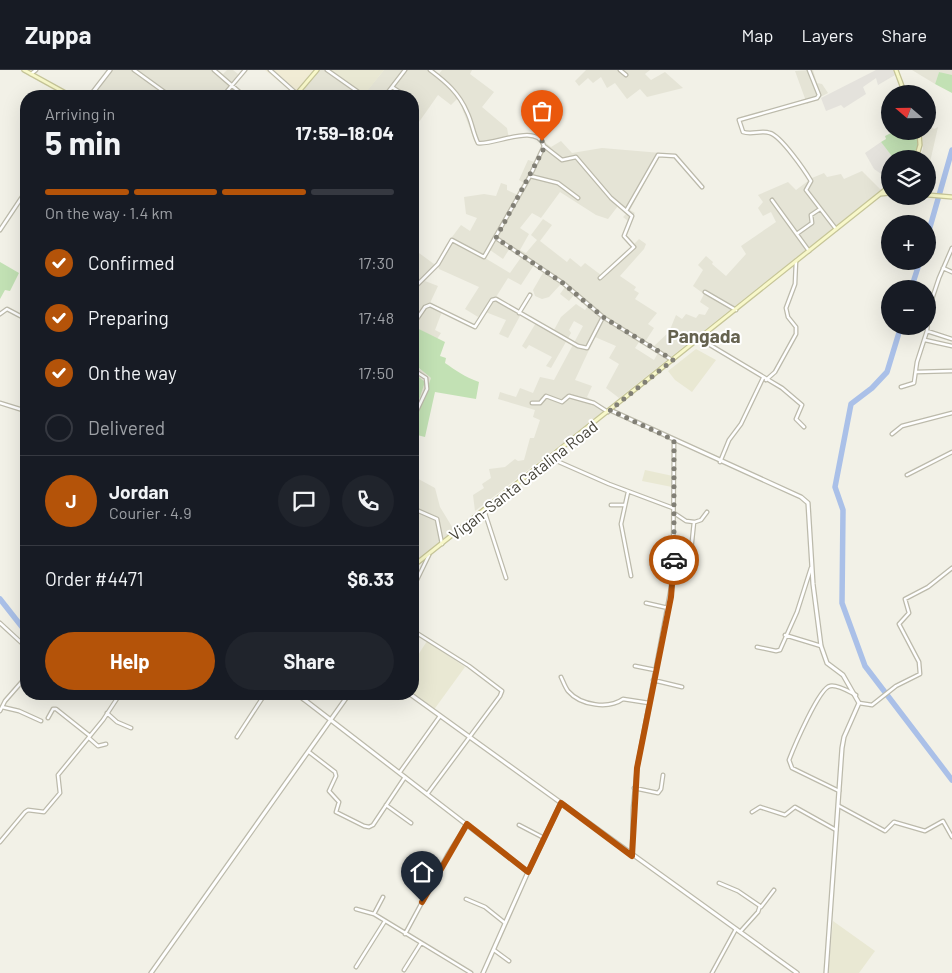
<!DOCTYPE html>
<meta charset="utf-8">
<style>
:root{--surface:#171b24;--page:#20242c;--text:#f1f3f6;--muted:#9ea1a6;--line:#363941;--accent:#b45309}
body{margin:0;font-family:Barlow,sans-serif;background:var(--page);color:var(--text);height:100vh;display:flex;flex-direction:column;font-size:19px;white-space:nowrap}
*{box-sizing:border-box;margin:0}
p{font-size:16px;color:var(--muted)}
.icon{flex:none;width:28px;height:28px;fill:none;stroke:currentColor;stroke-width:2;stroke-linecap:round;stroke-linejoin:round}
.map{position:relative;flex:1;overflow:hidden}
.sheet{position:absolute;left:20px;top:20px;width:399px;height:610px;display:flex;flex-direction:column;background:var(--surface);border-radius:20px;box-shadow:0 5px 20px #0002}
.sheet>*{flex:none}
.needle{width:32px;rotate:290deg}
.tools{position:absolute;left:881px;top:15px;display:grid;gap:10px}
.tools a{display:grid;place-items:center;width:55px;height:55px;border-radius:50%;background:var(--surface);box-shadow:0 5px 20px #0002;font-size:25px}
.pin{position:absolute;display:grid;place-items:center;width:42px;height:42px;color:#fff;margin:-51px -21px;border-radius:50% 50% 50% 0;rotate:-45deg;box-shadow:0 0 5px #0007}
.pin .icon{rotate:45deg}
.courier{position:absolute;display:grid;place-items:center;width:50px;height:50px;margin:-25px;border:4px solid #b45309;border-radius:50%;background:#fff;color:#222;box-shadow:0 1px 6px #0007}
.headline em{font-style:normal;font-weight:700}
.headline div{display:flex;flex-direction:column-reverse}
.headline{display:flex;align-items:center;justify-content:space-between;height:85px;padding:0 25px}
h1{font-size:32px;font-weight:700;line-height:38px}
.bar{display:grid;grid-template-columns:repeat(4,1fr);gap:8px 5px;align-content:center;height:60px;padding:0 25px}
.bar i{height:6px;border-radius:4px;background:var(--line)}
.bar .selected{background:var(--accent)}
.bar p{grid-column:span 4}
.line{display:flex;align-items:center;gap:12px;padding:0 25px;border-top:1px solid var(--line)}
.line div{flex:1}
.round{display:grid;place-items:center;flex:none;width:52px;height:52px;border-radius:26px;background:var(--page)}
ol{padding:0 25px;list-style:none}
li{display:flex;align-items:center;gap:15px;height:55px}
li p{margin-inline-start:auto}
li .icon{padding:5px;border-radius:50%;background:var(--accent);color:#fff;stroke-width:4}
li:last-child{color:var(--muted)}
li i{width:28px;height:28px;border:2px solid var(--line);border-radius:50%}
.cta{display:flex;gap:10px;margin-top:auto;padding:10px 25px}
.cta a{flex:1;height:58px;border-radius:30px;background:var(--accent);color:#fff;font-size:20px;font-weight:700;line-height:58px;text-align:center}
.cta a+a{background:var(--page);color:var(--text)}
header{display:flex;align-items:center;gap:30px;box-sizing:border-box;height:70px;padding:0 25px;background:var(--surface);border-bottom:1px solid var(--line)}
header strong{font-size:24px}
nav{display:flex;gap:28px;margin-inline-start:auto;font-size:18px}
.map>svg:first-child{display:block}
</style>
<header>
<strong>Zuppa</strong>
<nav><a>Map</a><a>Layers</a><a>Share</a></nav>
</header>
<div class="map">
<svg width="952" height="903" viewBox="0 0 952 903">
<rect width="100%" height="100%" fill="#f2f1e7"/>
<!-- residential -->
<path fill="#e5e4d6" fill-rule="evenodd" d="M 112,0 L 217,0 L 223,4 L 227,0 L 233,0 L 238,4 L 229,16 L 242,26 L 92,26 Z
M 319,0 L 330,0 L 364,24 L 384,0 L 433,0 L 439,4 L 442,0 L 472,0 L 470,4 L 494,22 L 482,37 L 507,58 L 509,69 L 476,74 L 458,28 L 451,35 L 438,25 L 419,52 L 416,51 L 413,56 L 412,26 L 298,26 Z
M 586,0 L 650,0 L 645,4 L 651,10 L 665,2 L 683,18 L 647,27 L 640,19 L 627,29 L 615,13 L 607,18 L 601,7 L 593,13 L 588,8 L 579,16 L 575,11 Z
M 813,0 L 817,13 L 822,14 L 828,23 L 807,34 L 795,1 Z
M 912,0 L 952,0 L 952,5 L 951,7 L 939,2 L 935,14 Z
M 928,55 L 934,59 L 938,57 L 928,101 L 928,89 L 919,89 L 923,79 L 922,61 L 928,61 Z
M 561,71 L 572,83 L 602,78 L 661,83 L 630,140 L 635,143 L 628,151 L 623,147 L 626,144 L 618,136 L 608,149 L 596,145 L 560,122 L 541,148 L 532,143 L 520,158 L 529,164 L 520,180 L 526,183 L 537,170 L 531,165 L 543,149 L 552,155 L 540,171 L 567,192 L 570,188 L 581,197 L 585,193 L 601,205 L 608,201 L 639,169 L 646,174 L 644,179 L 620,206 L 636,217 L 634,220 L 639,223 L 635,229 L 657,243 L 648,254 L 654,258 L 643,275 L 639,272 L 635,278 L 654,290 L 658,283 L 652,280 L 653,277 L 669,262 L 676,245 L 682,249 L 686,244 L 696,248 L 699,244 L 705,245 L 709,238 L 700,232 L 704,224 L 693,216 L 703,200 L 698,195 L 706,186 L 713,192 L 712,194 L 726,206 L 746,184 L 741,176 L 776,152 L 771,142 L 763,146 L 758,138 L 763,132 L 758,125 L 788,112 L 796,120 L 812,108 L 824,103 L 827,107 L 841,104 L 844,109 L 862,101 L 881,120 L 619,328 L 606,318 L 619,294 L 609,288 L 616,276 L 595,267 L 575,310 L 592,316 L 587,327 L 607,339 L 475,441 L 473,425 L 484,418 L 482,414 L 491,408 L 489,399 L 505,397 L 515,389 L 518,391 L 524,390 L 530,368 L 534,368 L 540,350 L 533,347 L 535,340 L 498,329 L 500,322 L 516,327 L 520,318 L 533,323 L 540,307 L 554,310 L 583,256 L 574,251 L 569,260 L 571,263 L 551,298 L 546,296 L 552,287 L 529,275 L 526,279 L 522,276 L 537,251 L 554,260 L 561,247 L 576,234 L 585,240 L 588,236 L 574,225 L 569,231 L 560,224 L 565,217 L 561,214 L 549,227 L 542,229 L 535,226 L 533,220 L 544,201 L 534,195 L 521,215 L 508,208 L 496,227 L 520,246 L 508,268 L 499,264 L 506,250 L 483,241 L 478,247 L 465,239 L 479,217 L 439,199 L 437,193 L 446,175 L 461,155 L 470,161 L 477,148 L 466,144 L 464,127 L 484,124 L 496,126 L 501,113 L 507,115 L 507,120 L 518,125 L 524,113 L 519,110 L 528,90 L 535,92 L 546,73 L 551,77 ZM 510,178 L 522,186 L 510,203 L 485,188 L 490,180 L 503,189 Z
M 419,183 L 434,194 L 433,202 L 425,211 L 438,216 L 430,233 L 443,239 L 435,260 L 441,263 L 437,269 L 417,258 L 415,262 L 413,261 L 413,191 Z
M 413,293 L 431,308 L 413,357 L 413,341 L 416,338 L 413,336 L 412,320 L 413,325 L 419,329 L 425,312 L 413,301 Z
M 413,406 L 435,418 L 440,437 L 454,460 L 413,494 Z"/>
<!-- commercial -->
<path fill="#f1ecd5" d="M 265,0 L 313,0 L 294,24 Z"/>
<!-- industrial -->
<path fill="#e4e2dc" d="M 876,0 L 893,0 L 895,5 L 878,15 L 876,8 L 863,17 L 866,24 L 844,38 L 841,35 L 826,41 L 821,28 Z
M 881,72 L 894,89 L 890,89 L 890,110 L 874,99 L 865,83 Z"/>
<!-- education -->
<path fill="#e9e8d3" d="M 330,0 L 384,0 L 364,25 Z
M 696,279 L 716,290 L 692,322 L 675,310 L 668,301 Z
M 645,400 L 673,406 L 672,417 L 642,411 Z
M 427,571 L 465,597 L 433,641 L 410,624 L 412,624 L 413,593 Z
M 833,851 L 875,881 L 859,903 L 828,903 Z"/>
<!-- green -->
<path fill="#c2e1b4" d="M 939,2 L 952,5 L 952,23 L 935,14 Z
M 895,61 L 917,61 L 918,76 L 913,89 L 894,89 L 881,72 L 886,69 L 885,66 Z
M 0,192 L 19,203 L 10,221 L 5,220 L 0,229 Z
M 417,258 L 445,272 L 440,286 L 446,288 L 445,293 C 455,300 465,307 479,312 L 476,329 L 435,322 L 425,367 L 413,364 L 412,357 L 431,308 L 413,293 L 413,261 L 415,262 Z
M 412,301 L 425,312 L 419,330 L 413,325 Z"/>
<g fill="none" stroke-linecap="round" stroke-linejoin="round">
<!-- river -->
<path stroke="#aac0e8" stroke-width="5.5" d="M 928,164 L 952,80
M 911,219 L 920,191
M 901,256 L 887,302 L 872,318 L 851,334 L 835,417 L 843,440 L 842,533 L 865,596 L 952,710
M 0,529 L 26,562"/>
<defs>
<path id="minor" d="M 134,0 L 170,26
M 214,0 L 244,26
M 270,0 L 297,24
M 327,0 L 364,26
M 620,0 L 626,5
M 809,0 L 819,25 L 817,28 L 739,50 L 743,62 C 752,65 761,60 770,63 C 781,66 805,101 811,111 L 806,120 L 836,159
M 31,4 L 36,0
M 392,17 L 406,26
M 223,26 L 245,0
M 385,26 L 405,0
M 412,31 L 413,31
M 544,76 L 562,90 L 576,87 L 611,128 L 632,146 L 624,166 L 634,177 L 600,208
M 530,106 L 558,113 L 578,128
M 772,130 L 809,181
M 626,141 L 658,85 L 675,86 L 702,117
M 0,160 L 26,121
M 798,163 L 812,153 L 811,145 L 820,139
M 496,168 L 563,213 L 603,247 L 672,290
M 943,198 L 952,202
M 412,220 L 438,194 L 452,170 L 484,187 L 530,106 L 544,76 C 537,52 493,76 478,73 C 473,63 472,52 467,42 C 459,23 446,12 430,0
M 705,222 L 736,240
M 519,243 L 530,225
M 0,244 L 7,239 L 26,249
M 412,256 L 425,237 L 430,235 L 475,257 L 492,230 L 496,229 L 578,276 L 587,278 L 603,247
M 927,261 L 952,269
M 700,269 L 782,318 L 802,335 L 796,349 L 804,357
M 925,270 L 952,276
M 412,299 L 426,308 L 427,319 L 412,351
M 916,302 L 952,301
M 766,310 L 775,302 L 796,264 L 796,257 L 788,247 L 786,238 L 795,214 L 796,191
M 901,317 L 914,313 L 917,292 L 927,261 L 929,238 L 939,208 L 952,178
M 0,333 L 26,341
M 532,333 L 540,333 L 546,326 L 562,332 L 569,326 L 594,333 L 608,342
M 25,341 L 26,335
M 892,364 L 902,356 L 952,343
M 550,388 L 609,414 L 673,438
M 720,392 L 729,370 L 741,354 L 763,308
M 907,405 L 952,382
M 628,422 L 621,454 L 631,506
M 611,435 L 625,435
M 412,438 L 437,449 L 442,474
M 484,440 L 506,508
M 674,443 L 686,451 L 694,452 L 689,500
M 695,452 L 701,450 L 707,442
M 412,520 L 429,485
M 646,533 L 668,538
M 0,553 L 26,577
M 412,560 L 469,596 L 502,621 L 500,626 L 428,723
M 785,565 L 821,576
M 757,577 L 776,581 L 780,580 L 797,542 L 811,498
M 635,596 L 655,600
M 561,607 C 563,611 565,617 568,621 C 581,636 609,639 623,629 L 649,633
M 653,610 L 682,617
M 303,629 L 307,624
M 859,633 L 872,635 L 896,616 L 920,604 L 919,592 L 899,554 L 909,543 L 905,529 L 928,517 L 952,498
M 2,637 L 19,641 L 41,651
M 0,641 L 5,631 L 26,607
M 107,643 L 117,652 L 131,658
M 48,648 L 53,639 L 56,639 L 90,666
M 237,667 L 265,624
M 89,668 L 98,676 L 106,674
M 309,682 L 335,702 L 336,706 L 329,721 L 339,732 L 336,742 L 364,756 L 369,757 L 373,755 L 405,707
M 400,702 L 440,646
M 634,718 L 658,723 L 661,719 L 663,705
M 839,721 L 792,698 L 789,690 C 794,677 819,618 830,616 C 837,614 850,622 856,625
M 386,735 L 411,753
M 839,736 L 885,761 L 894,752 L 925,761 L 943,751 L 952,767
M 752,742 L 760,737 L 785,745 L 795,737 L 836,760
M 519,755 L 544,768
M 0,772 L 25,742 L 28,740 L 44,742 L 60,723 L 58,705 L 103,650 L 120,624
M 632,784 L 633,738 L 637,698 L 673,507 L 674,370
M 719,813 L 738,821 L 760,836 L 758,842 L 740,862
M 466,829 L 485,837 L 505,853
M 761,837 L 774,820
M 356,839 L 374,844 L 471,903
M 374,844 L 383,827
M 405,864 L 448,784 L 467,754
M 494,880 L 509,891
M 356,897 L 385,851
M 404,900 L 421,873
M 712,903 L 736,859"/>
<path id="tertiary" d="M 90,26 L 110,0
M 610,340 L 801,427 L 808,433 L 813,514 L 821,576 L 827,593 L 843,605 L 859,633 L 844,667 L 842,678 L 826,903
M 297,624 L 528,802
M 410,624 L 797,903
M 151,903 L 349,624
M 483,903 L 528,802 L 561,733"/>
<path id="secondary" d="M 24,0 L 71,26
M 896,0 L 905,24
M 295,26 L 317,0
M 916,89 L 920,75 L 919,61
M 881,124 L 890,123
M 928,125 L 952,127
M 412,497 L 890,116"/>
</defs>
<!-- minor casing -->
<use href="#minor" stroke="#bcbaab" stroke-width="5"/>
<!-- tertiary casing -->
<use href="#tertiary" stroke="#bcbaab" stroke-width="5.5"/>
<!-- secondary casing -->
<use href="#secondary" stroke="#c6c598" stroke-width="5.5"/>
<!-- minor -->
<use href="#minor" stroke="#fff" stroke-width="2.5"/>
<!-- tertiary -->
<use href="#tertiary" stroke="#fff" stroke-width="3"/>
<!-- secondary -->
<use href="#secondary" stroke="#f8f8ca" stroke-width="3"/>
</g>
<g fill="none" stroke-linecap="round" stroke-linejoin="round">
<!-- done -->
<path stroke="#817f75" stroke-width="5" stroke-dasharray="0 9" d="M 542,71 L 543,80 L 496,168 L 563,213 L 603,247 L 673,290 L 610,340 L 674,370 L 674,490"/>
<!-- route -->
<path stroke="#b45309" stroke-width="6" d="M 422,832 L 467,754 L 528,802 L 561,733 L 632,786 L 637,698 L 671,527 L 674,490"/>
</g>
<g text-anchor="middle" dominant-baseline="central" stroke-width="4" stroke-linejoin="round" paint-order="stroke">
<!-- street labels -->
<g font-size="16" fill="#444237" stroke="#fff">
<text transform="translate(523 410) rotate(-38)">Vigan-Santa Catalina Road</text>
</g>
<!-- quarter labels -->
<g font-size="19" font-weight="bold" fill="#65624f" stroke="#fff">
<text x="704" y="265">Pangada</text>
</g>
</g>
</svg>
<div class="tools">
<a><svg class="needle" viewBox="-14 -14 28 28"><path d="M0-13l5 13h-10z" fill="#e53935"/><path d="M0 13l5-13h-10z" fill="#9ea1a6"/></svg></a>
<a><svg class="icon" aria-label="layers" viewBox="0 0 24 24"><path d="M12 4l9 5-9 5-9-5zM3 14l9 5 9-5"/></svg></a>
<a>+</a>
<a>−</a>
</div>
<div class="pin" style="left:542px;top:71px;background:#ea580c"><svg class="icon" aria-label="bag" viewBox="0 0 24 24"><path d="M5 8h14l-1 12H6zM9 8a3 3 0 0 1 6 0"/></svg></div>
<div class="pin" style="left:422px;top:832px;background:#1f2937"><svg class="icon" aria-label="home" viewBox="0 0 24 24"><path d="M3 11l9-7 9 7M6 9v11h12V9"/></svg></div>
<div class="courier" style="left:674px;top:490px"><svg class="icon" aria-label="car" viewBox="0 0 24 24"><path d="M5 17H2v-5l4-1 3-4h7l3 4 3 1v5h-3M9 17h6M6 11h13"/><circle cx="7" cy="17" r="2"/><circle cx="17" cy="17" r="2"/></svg></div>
<section class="sheet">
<div class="headline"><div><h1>5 min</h1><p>Arriving in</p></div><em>17:59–18:04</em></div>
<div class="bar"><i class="selected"></i><i class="selected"></i><i class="selected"></i><i></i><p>On the way · 1.4 km</p></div>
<ol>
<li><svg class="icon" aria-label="check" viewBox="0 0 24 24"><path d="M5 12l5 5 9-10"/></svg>Confirmed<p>17:30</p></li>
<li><svg class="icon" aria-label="check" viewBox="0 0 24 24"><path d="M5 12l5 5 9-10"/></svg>Preparing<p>17:48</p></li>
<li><svg class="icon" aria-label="check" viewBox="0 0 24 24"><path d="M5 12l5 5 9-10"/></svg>On the way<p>17:50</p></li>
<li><i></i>Delivered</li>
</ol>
<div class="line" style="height:90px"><b class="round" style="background:var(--accent);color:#fff">J</b><div><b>Jordan</b><p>Courier · 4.9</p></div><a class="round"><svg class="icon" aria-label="chat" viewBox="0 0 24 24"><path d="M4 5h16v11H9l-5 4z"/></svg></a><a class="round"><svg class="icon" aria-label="phone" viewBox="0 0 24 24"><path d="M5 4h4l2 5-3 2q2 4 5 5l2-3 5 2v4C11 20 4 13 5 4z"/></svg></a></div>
<div class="line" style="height:65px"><div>Order #4471</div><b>$6.33</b></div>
<div class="cta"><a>Help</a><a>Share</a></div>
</section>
</div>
